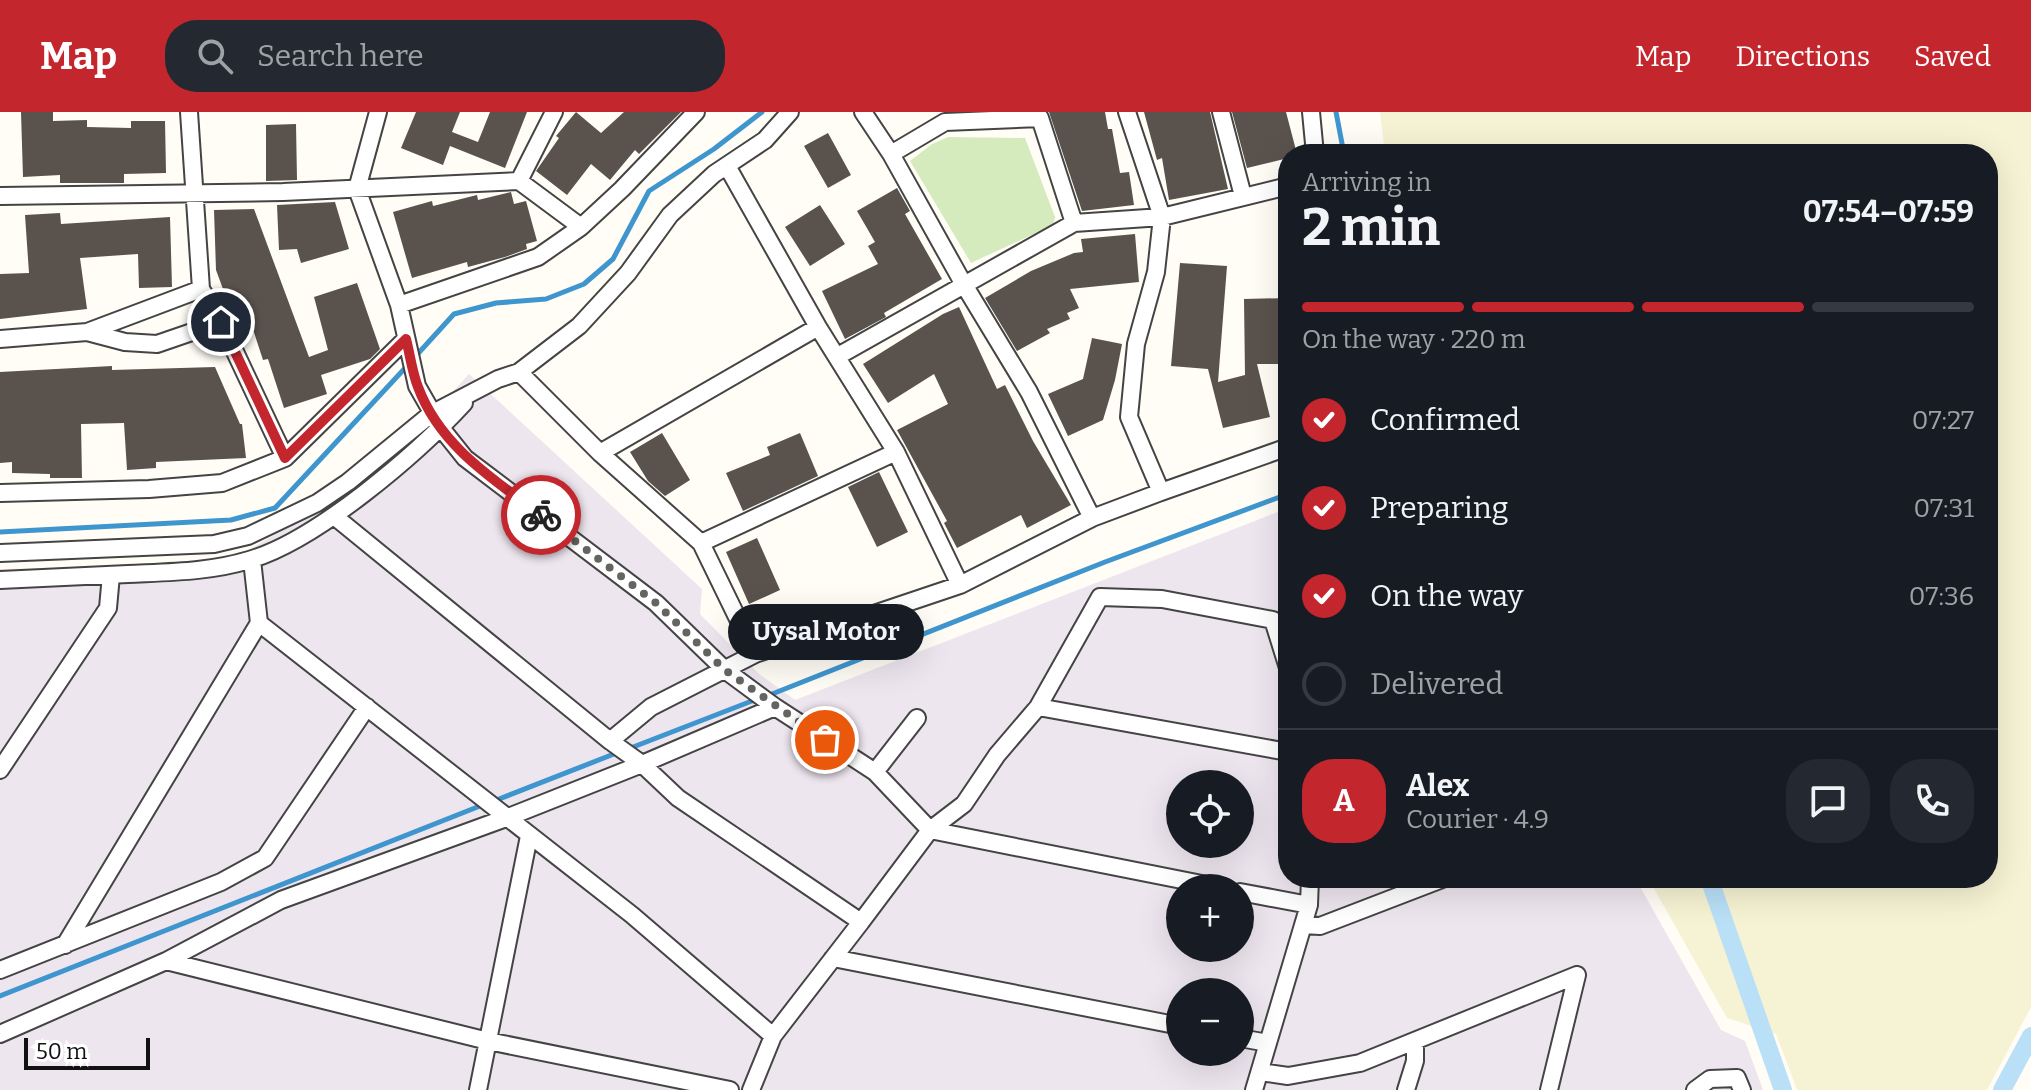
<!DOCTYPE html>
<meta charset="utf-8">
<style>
:root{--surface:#171b24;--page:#242831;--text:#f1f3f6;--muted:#9ea1a6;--line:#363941;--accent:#c4262e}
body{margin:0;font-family:Bitter,serif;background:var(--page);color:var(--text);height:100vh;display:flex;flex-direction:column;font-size:30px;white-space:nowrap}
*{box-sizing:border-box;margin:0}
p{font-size:26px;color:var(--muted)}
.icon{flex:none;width:44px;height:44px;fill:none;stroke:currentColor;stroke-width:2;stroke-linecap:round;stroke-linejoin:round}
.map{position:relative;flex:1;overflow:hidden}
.details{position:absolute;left:1278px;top:32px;width:720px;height:744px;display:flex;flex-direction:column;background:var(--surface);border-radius:32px;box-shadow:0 8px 32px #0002}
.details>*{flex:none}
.buttons{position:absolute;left:1166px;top:658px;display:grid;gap:16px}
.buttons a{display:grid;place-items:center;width:88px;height:88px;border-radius:50%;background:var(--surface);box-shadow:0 8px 32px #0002;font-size:40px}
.scale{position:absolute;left:24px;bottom:20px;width:126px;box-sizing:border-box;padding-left:8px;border:4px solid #111;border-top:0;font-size:22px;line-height:28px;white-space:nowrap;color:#111;-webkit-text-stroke:6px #fff;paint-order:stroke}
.pin{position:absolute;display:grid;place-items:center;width:68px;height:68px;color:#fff;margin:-34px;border:4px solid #fff;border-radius:50%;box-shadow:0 2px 8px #0007}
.courier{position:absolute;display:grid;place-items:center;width:80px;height:80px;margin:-40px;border:6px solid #c4262e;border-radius:50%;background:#fff;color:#222;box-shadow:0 2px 10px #0007}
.bubble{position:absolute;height:56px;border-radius:28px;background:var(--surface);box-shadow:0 8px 32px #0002;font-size:26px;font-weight:700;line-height:56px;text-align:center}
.summary em{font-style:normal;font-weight:700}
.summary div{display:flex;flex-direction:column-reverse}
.summary{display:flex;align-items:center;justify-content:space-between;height:136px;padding:0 24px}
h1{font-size:52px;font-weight:700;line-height:60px}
.bar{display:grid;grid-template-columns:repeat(4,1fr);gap:12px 8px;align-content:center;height:96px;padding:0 24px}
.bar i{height:10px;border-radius:6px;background:var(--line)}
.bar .on{background:var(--accent)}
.bar p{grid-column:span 4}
.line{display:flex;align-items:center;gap:20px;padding:0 24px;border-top:2px solid var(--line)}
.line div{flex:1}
.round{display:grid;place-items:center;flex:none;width:84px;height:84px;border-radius:32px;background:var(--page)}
ol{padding:0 24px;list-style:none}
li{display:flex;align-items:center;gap:24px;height:88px}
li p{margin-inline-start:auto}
li .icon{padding:8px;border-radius:50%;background:var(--accent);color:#fff;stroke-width:4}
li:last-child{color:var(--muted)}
li i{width:44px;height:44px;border:4px solid var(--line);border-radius:50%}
header{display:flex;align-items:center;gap:48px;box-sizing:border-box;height:112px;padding:0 40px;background:var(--accent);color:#fff}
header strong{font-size:38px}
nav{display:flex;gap:44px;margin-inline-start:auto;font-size:28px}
.search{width:560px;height:72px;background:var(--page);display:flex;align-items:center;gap:20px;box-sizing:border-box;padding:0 28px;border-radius:32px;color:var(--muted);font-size:30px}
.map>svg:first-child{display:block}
</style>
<header>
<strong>Map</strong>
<div class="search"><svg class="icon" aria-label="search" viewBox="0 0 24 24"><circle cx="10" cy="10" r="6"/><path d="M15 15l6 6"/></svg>Search here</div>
<nav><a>Map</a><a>Directions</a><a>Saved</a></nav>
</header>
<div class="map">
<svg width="2031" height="978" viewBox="0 0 2031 978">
<rect width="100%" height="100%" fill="#fffdf5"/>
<!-- industrial -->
<path fill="#eee6ef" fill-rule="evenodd" d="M 469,262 L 702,477 L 700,502 L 758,561 L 795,588 L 1288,396 L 1288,766 L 1635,766 L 1721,918 L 1745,929 L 1763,978 L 0,978 L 0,457 L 221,454 L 376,363 ZM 1180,672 L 1240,672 L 1240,732 L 1180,732 ZM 1180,776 L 1240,776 L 1240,836 L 1180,836 ZM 1180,880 L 1240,880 L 1240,940 L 1180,940 Z"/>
<!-- farmland -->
<path fill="#f6f3d4" d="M 1380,0 L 2031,0 L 2031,895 L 1987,978 L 1797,978 L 1776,922 L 1727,906 L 1648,766 L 1988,766 L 1988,42 L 1385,42 Z"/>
<!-- green -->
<path fill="#d5ebbd" d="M 948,25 L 1025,26 L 1055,105 L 1053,113 L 971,151 L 910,49 L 932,32 Z"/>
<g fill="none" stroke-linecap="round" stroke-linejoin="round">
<!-- stream -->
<path stroke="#3f96cf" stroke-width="5" d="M 1336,0 L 1344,42
M 414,246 L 454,202 L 496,191 L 546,187 L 584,172 L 613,147 L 649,79 L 714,37 L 762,0
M 0,420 L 231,408 L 275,396 L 407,254
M 767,584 L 1105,450 L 1288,382
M 628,637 L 757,587
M 494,689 L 619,640
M 0,884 L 485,692"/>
<!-- canal -->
<path stroke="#b9e0f7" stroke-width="18" d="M 1709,766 L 1783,978
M 2002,978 L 2031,924"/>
</g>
<!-- building -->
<path fill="#5a524d" d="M 21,0 L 53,0 L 53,9 L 87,8 L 87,15 L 131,16 L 131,9 L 165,9 L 166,61 L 124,62 L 124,71 L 60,71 L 60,63 L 23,65 Z
M 416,0 L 460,0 L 452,20 L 478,30 L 490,0 L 527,0 L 505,56 L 450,34 L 443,53 L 401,36 Z
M 576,0 L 601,21 L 624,0 L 681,0 L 639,42 L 635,38 L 610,68 L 591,52 L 567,83 L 536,59 L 559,26 L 556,24 Z
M 1049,0 L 1105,0 L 1108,17 L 1112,17 L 1120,61 L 1129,60 L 1134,93 L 1082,99 Z
M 1144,0 L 1210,0 L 1228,77 L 1169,88 L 1162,46 L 1157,48 Z
M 1232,0 L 1286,0 L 1297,42 L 1288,42 L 1288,46 L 1247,56 Z
M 296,12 L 297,68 L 266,69 L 266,13 Z
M 828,21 L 851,63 L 828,76 L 804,34 Z
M 897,76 L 910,99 L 905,102 L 942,167 L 884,201 L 886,205 L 845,227 L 822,179 L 878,152 L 868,134 L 875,130 L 857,99 Z
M 511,80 L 514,92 L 526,89 L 537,129 L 526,132 L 527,137 L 505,145 L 468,155 L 467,150 L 412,166 L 393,100 L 432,89 L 433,94 L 477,83 L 478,88 Z
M 335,90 L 349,137 L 301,151 L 297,137 L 279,138 L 277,93 Z
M 820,93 L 845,132 L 810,154 L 785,115 Z
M 254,97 L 309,245 L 328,238 L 314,185 L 357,171 L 380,237 L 370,247 L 321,263 L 327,282 L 284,296 L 268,247 L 263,248 L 248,202 L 234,207 L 216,158 L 214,98 Z
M 60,101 L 61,112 L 170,105 L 172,175 L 139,176 L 138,142 L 80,146 L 87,197 L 0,207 L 0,162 L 29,161 L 25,103 Z
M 1135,122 L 1139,170 L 1070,177 L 1079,196 L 1067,201 L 1070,207 L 1047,217 L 1050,221 L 1017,239 L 985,186 L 1031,159 L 1074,141 L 1083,140 L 1081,127 Z
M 1180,151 L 1227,154 L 1218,270 L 1245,263 L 1244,187 L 1288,186 L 1288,252 L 1257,252 L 1270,305 L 1223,316 L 1208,257 L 1171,254 Z
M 959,195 L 997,277 L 1005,273 L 1033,329 L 1071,393 L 1027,416 L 1021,403 L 957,436 L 944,411 L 947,409 L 897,318 L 948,292 L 934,262 L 888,291 L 863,252 L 943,202 Z
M 1092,226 L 1122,232 L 1115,268 L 1103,308 L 1068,324 L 1048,282 L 1083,267 Z
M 112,254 L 112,258 L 215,255 L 240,312 L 242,312 L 246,346 L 156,350 L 156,356 L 127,358 L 124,311 L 81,312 L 82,366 L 50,366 L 50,362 L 12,361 L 12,350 L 0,351 L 0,260 Z
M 662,321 L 690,368 L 665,384 L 648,369 L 630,340 Z
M 800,321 L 818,364 L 743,399 L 726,361 L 770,343 L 767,335 Z
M 879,360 L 908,420 L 877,435 L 848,375 Z
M 757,426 L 780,478 L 749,492 L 726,440 Z"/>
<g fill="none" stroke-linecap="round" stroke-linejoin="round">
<defs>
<path id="street" d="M 378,0 L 357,77 L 399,193 L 417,274 L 441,316 L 465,346 L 656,491 L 725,558 L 775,595
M 863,0 L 891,42 L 963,171 L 1029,280 L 1092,406
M 1221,0 L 1243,84
M 1311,0 L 1315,42
M 891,42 L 945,10 L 1040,6 L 1074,111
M 727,54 L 818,215 L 896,340 L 960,473
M 519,69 L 554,0
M 0,84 L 283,80 L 519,69 L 581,115 L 622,77 L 696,0
M 399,193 L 538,145 L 581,115
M 87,220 L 125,230 L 157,232 L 221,210
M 0,227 L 87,220 L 201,177
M 838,244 L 1074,111 L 1162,105 L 1127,0
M 519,260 L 600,341 L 701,431 L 755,542
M 600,341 L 818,215
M 285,346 L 406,227
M 1161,380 L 1288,335
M 0,381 L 149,377 L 222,371 L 285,346 L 221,210 L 201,177 L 189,0
M 334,404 L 610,629 L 642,652 L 678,686 L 861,810 L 930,718 L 964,692 L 997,643 L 1038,595 L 1100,485 L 1162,487 L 1273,508 L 1288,556
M 701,431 L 896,340
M 0,441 L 214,432 L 248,424 L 317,391 L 348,370 L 431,302 L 498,267 L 519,260 L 579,214 L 628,161 L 670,103 L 714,62 L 765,28 L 790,0
M 0,468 C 43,466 85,464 128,462 C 169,460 210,460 249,448 C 316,429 417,342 464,291
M 259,511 L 632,803 L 773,924 L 861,810
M 1038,595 L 1288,640
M 610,629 L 651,595 L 755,542 L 960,473 L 1092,406 L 1161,380 L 1129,305 L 1136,232 L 1156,160 L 1162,105 L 1288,74
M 0,658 L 108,496 L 111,463
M 875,660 L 917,606
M 1240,780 L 1309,793
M 1303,813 L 1320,814 L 1445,766
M 65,833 L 259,511 L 252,448
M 833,846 L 1180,914
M 166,849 L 488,929 L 730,978
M 0,858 L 221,770 L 265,746 L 367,595
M 0,922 L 166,849 L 281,788 L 506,706 L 642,652 L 775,595 L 875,660 L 930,718 L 1222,776
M 1240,926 L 1268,931
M 1260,960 L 1288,964 L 1360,951 L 1577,863
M 478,978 L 529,724
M 751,978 L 773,924
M 1254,978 L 1309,793 L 1310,766
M 1406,978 L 1415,949 L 1415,929
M 1549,978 L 1577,863
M 1695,978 L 1710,967 L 1737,966 L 1742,978"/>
</defs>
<!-- street casing -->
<use href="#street" stroke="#444" stroke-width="20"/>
<!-- street -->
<use href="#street" stroke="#fff" stroke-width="16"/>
</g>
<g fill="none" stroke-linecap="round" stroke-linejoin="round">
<!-- done -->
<path stroke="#646461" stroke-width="8" stroke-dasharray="0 14.4" d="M 541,403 L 656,491 L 725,558 L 825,628"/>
<!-- route -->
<path stroke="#c4262e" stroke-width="10" d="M 221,210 L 285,346 L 406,227 C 410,242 412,260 418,275 C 440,334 493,367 541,403"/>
</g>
</svg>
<div class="buttons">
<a><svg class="icon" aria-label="locate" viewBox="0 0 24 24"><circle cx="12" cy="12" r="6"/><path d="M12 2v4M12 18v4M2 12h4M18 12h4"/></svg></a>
<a>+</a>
<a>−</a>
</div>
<div class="scale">50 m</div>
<div class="pin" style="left:825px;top:628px;background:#ea580c"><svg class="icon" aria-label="bag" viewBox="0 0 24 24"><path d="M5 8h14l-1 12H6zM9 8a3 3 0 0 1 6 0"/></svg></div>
<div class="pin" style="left:221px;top:210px;background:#1f2937"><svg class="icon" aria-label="home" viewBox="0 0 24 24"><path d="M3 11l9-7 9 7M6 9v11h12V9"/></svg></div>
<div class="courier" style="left:541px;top:403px"><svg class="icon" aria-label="bike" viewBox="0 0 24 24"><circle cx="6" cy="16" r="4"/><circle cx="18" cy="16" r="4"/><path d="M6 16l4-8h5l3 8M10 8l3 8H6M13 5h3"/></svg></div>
<div class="bubble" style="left:728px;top:492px;width:196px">Uysal Motor</div>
<section class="details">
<div class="summary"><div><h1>2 min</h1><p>Arriving in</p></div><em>07:54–07:59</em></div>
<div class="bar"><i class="on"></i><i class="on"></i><i class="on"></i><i></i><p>On the way · 220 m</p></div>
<ol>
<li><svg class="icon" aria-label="check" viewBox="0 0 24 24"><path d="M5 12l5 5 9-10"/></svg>Confirmed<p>07:27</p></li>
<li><svg class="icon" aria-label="check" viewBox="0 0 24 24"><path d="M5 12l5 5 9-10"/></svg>Preparing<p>07:31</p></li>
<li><svg class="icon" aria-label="check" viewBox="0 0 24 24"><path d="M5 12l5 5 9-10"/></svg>On the way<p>07:36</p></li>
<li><i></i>Delivered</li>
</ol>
<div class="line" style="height:144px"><b class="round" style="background:var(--accent);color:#fff">A</b><div><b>Alex</b><p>Courier · 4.9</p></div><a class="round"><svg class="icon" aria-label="chat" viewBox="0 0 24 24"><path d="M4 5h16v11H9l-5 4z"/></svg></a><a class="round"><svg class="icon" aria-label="phone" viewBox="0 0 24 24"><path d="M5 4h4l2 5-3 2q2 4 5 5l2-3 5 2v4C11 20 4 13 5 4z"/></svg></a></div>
</section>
</div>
